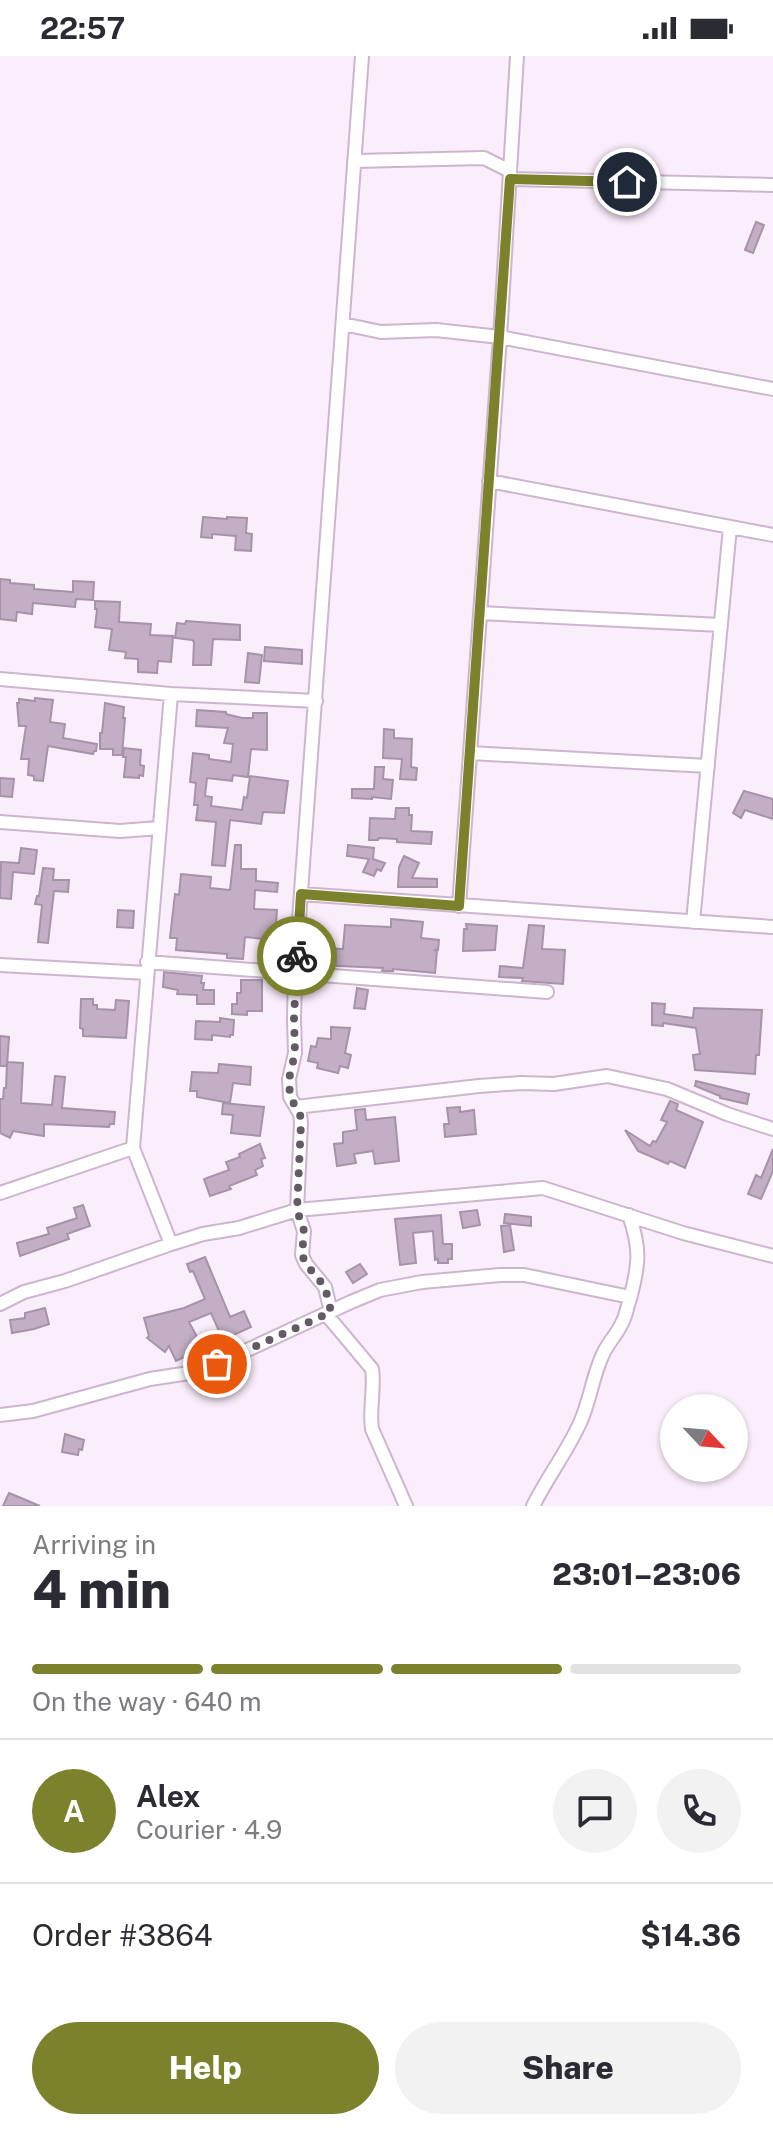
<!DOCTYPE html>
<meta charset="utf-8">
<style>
:root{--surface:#fff;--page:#f2f2f3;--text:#2b2b33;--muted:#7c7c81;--line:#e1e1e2;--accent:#7c812b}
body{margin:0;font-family:"Public Sans",sans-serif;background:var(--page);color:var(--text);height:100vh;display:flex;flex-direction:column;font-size:30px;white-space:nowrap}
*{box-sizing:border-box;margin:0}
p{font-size:26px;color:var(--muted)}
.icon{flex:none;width:44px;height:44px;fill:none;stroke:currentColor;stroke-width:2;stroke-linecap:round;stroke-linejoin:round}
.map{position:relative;height:1450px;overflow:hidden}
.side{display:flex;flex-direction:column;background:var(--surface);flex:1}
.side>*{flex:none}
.needle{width:52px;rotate:116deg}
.controls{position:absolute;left:660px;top:1338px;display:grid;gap:16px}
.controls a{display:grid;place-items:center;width:88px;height:88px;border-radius:50%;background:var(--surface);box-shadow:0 2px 6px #0004;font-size:40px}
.pin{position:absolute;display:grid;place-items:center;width:68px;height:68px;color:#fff;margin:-34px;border:4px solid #fff;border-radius:50%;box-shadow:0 2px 8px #0007}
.courier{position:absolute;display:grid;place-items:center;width:80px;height:80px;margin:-40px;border:6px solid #7c812b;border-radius:50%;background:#fff;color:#222;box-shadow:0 2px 10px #0007}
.overview em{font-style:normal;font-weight:800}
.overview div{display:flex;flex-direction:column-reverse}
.overview{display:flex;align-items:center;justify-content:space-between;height:136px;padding:0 32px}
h1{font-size:52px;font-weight:800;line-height:60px}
.bar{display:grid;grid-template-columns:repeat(4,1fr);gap:12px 8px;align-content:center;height:96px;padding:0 32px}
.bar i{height:10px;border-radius:6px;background:var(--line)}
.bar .current{background:var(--accent)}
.bar p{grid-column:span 4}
.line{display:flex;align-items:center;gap:20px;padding:0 32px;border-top:2px solid var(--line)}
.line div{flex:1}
.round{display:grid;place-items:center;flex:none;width:84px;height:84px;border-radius:42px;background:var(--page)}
.action{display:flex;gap:16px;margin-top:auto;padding:16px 32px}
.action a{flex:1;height:92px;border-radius:48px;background:var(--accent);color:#fff;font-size:32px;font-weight:800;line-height:92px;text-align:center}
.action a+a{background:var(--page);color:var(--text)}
.status{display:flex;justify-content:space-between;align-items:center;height:56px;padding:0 40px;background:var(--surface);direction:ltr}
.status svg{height:22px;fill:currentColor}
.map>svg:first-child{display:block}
</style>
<div class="status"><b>22:57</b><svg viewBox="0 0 49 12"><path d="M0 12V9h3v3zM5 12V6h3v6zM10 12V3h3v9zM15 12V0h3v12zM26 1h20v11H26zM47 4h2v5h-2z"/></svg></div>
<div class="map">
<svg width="773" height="1450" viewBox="0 0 773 1450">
<rect width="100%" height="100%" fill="#fbeefc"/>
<!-- building -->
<path fill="#c3aec5" stroke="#a692a9" stroke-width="2" d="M 756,166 L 764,169 L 753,197 L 745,194 Z
M 203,461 L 227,463 L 227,461 L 247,462 L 246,477 L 252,478 L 251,495 L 235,494 L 236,480 L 212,478 L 212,482 L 201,481 Z
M 0,523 L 10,524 L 10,527 L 34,529 L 34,533 L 73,536 L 73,525 L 94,526 L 93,544 L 76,543 L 75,551 L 33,547 L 32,558 L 17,556 L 16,565 L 0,563 Z
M 95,545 L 120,546 L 119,566 L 151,568 L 150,579 L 173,580 L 171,606 L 158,605 L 157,617 L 138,616 L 138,603 L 125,602 L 126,596 L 109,594 L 112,573 L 95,571 L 97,553 L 95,553 Z
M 186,565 L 240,569 L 240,584 L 213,583 L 211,609 L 193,609 L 194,586 L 192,584 L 175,582 L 177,567 L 185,568 Z
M 265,591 L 302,594 L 302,608 L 264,605 Z
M 248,597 L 262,599 L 259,627 L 245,626 Z
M 35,642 L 53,644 L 50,666 L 65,668 L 63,682 L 97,688 L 96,695 L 94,695 L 93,698 L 48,690 L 43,725 L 34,724 L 34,720 L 28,719 L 29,703 L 21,703 L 26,670 L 19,670 L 17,647 L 19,647 L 19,643 L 35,645 Z
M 105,647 L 124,651 L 123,662 L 125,662 L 122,699 L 113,699 L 113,693 L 100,693 L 100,677 L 102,677 Z
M 197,654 L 226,656 L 226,658 L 242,662 L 253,662 L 253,657 L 267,657 L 267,694 L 251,693 L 248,721 L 233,719 L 232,725 L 207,722 L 205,740 L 212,741 L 211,750 L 242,754 L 244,741 L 247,742 L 250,720 L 288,725 L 284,757 L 263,756 L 261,768 L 230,764 L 225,810 L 212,809 L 216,766 L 196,764 L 198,749 L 194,749 L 196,727 L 190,726 L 193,697 L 209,699 L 209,703 L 231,706 L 233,688 L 224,687 L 228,672 L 196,670 Z
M 384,673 L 394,674 L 394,682 L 412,683 L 411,711 L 417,712 L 416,724 L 400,723 L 402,703 L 383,702 Z
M 124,692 L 141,694 L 140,709 L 144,710 L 143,720 L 139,719 L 139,722 L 124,721 L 126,701 L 123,701 Z
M 375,711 L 384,711 L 383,723 L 393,724 L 391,743 L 372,741 L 372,743 L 352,742 L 352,733 L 374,733 Z
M 0,722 L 14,723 L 12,741 L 0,740 Z
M 744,735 L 773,743 L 773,763 L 745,754 L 741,762 L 733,757 Z
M 396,752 L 409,752 L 409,759 L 412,759 L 411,775 L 432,776 L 431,788 L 397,786 L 397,783 L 379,782 L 378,784 L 369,784 L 370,762 L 395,763 Z
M 235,789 L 241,789 L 241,813 L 256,813 L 256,825 L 278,827 L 277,836 L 255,834 L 254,853 L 277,854 L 275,884 L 245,881 L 243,903 L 227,902 L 227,898 L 176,894 L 177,882 L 170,882 L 175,838 L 179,839 L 181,818 L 211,821 L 210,832 L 230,834 Z
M 348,789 L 374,792 L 373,803 L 385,807 L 381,815 L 377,813 L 374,820 L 363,816 L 369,803 L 347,800 Z
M 21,792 L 37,794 L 34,818 L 13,816 L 11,843 L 0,842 L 1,806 L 19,807 Z
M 404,800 L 419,807 L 412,822 L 437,823 L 437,831 L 398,831 L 399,811 Z
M 43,812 L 54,813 L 53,824 L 69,824 L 68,836 L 54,835 L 48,887 L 38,886 L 42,849 L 35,848 L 37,840 L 39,840 Z
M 118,854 L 134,855 L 133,872 L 117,871 Z
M 391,863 L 423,866 L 421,882 L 439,884 L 438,894 L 434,894 L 437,895 L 435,917 L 393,913 L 393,915 L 382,915 L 383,912 L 319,909 L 320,902 L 317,901 L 318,892 L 343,893 L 345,869 L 391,871 Z
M 466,868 L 497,870 L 495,894 L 463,895 L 464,873 L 467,873 Z
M 529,869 L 544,870 L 542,893 L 565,894 L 563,928 L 522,925 L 523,922 L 499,921 L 500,910 L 523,912 Z
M 164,916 L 202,920 L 201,927 L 204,927 L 203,934 L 214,934 L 214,948 L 197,948 L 197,939 L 177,938 L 178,934 L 163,931 Z
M 241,924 L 262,924 L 262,955 L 247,955 L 247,959 L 232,958 L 232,948 L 237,948 L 237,937 L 241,937 Z
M 357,932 L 368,934 L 365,953 L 354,952 Z
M 81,943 L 93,943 L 93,949 L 97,949 L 97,953 L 115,954 L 116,944 L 129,945 L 126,982 L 83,980 L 83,973 L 80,972 Z
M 652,947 L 665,948 L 664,958 L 693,962 L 694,952 L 762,954 L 759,999 L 756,999 L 755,1018 L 695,1014 L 693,999 L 700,998 L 696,972 L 663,967 L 663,970 L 652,969 Z
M 220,962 L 234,964 L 233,979 L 230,979 L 230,981 L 212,979 L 212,984 L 195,983 L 196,965 L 220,966 Z
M 331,971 L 350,972 L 345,997 L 351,999 L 348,1012 L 340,1010 L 338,1017 L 317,1012 L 318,1007 L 308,1005 L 311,990 L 316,991 L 318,982 L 331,983 Z
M 0,980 L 9,981 L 7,1010 L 0,1010 Z
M 7,1006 L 23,1007 L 21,1047 L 52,1049 L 55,1020 L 65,1021 L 62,1052 L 115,1056 L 114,1068 L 110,1068 L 109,1071 L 44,1068 L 44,1080 L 13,1075 L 10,1082 L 0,1077 L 0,1043 L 3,1043 L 4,1032 L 6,1032 Z
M 219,1008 L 251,1011 L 250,1029 L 233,1027 L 230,1047 L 197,1041 L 197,1035 L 190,1035 L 192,1016 L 218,1017 Z
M 696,1025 L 749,1038 L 747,1048 L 720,1042 L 720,1040 L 695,1030 Z
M 670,1045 L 678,1048 L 676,1054 L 703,1066 L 685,1112 L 670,1105 L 668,1108 L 638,1095 L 625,1074 L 650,1090 L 653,1085 L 656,1086 L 667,1066 L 661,1064 Z
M 223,1047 L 264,1051 L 260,1080 L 231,1077 L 233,1059 L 222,1058 Z
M 460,1051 L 460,1056 L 474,1054 L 476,1078 L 445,1081 L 444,1068 L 449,1068 L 447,1052 Z
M 365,1053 L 366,1064 L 395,1061 L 399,1105 L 375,1108 L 373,1095 L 354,1098 L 356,1107 L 337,1110 L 334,1088 L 343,1087 L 343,1076 L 357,1074 L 355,1054 Z
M 260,1088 L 265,1102 L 261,1103 L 263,1110 L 255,1114 L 257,1119 L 229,1130 L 231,1133 L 210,1140 L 204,1123 L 229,1114 L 226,1106 L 240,1101 L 239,1098 Z
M 773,1093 L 773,1115 L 761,1143 L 748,1138 L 756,1119 L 761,1122 Z
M 83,1149 L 90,1170 L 67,1178 L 69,1183 L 20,1200 L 17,1187 L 49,1178 L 47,1172 L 77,1162 L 74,1152 Z
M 477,1154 L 480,1169 L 463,1172 L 460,1156 Z
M 505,1158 L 531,1161 L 531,1170 L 504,1167 Z
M 441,1159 L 443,1188 L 452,1188 L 452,1203 L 448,1203 L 448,1207 L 438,1207 L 438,1203 L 435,1204 L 433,1175 L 413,1177 L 416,1207 L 400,1209 L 395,1163 Z
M 510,1169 L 514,1194 L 504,1196 L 501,1170 Z
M 205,1201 L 230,1261 L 244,1255 L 251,1271 L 223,1284 L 211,1257 L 189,1266 L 203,1292 L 176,1305 L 169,1290 L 165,1296 L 147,1282 L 149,1280 L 144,1262 L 184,1252 L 205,1243 L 193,1215 L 190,1216 L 187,1208 Z
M 360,1208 L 367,1218 L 353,1227 L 346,1216 Z
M 45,1252 L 49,1268 L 34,1273 L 12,1277 L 10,1264 L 25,1262 L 25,1257 Z
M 65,1378 L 84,1384 L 82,1394 L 79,1393 L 78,1399 L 62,1396 Z
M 9,1437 L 40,1450 L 3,1450 Z"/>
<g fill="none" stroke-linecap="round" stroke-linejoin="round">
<defs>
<path id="street" d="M 354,105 L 484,102 L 510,115
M 510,123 L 773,129
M 343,268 L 381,276 L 436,274 L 500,281 L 773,333
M 489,425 L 773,479
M 480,557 L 721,569
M 0,623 L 171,638 L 316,645
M 171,638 L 133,1092 L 171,1188
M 470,697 L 708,710
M 0,766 L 120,775 L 159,772
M 301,838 L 773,871
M 459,850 L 500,281 L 517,0
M 693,866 L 730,471
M 147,906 L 547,936
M 0,909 L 147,917
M 296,1051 L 479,1030 L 521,1027 L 554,1028 L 607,1020 L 667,1033 L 727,1058 L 773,1073
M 0,1137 L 133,1092
M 0,1248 L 24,1236 L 65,1225 L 171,1188 L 203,1178 L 239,1172 L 297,1154 L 543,1132 L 683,1177 L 773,1200
M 331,1256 L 325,1231 L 306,1208 L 302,1199 L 304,1175 L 297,1154 L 301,1067 L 300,1058 L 290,1041 L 289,1023 L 295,997 L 294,962 L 295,918 L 362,0
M 326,1258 L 372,1313 C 375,1333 369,1353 372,1373 L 406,1450
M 0,1359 L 33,1355 L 150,1323 L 202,1315 L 351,1246 L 380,1234 L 422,1226 L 500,1219 L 524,1219 L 630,1241
M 533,1450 C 547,1422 566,1397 579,1369 C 590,1347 592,1321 603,1298 C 608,1287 617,1278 622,1267 C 626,1260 627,1251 630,1243 C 639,1209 641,1193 629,1159"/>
</defs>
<!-- street casing -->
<use href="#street" stroke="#cbb6ce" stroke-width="16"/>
<!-- street -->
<use href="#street" stroke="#fff" stroke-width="12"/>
</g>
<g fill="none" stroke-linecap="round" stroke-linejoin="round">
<!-- done -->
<path stroke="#645a65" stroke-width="8" stroke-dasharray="0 14.4" d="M 217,1308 L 331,1256 L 325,1231 L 306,1208 L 302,1199 L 304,1175 L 297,1154 L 301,1067 L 300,1058 L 290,1041 L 289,1023 L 295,997 L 294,962 L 297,900"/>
<!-- route -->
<path stroke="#7c812b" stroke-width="10" d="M 297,900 L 301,838 L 459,850 L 510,123 L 627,126"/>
</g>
</svg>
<div class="controls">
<a><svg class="needle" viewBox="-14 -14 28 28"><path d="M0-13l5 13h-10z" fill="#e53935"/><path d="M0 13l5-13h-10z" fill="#7c7c81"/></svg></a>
</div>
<div class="pin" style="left:217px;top:1308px;background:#ea580c"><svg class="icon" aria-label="bag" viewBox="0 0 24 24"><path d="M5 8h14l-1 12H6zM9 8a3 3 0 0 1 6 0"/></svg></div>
<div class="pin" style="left:627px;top:126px;background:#1f2937"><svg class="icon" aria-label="home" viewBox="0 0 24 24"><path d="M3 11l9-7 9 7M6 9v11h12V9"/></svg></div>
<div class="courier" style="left:297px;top:900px"><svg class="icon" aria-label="bike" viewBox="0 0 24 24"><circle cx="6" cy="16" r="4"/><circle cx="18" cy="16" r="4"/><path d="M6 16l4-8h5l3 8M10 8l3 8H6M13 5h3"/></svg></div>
</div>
<section class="side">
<div class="overview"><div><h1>4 min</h1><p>Arriving in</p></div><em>23:01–23:06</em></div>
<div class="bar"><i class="current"></i><i class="current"></i><i class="current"></i><i></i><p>On the way · 640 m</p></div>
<div class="line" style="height:144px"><b class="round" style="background:var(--accent);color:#fff">A</b><div><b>Alex</b><p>Courier · 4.9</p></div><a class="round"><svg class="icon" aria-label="chat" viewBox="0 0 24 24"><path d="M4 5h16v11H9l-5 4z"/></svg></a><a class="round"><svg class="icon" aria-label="phone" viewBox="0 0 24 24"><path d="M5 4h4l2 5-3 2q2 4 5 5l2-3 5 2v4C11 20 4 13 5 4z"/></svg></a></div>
<div class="line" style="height:104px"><div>Order #3864</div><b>$14.36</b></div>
<div class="action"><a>Help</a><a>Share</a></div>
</section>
